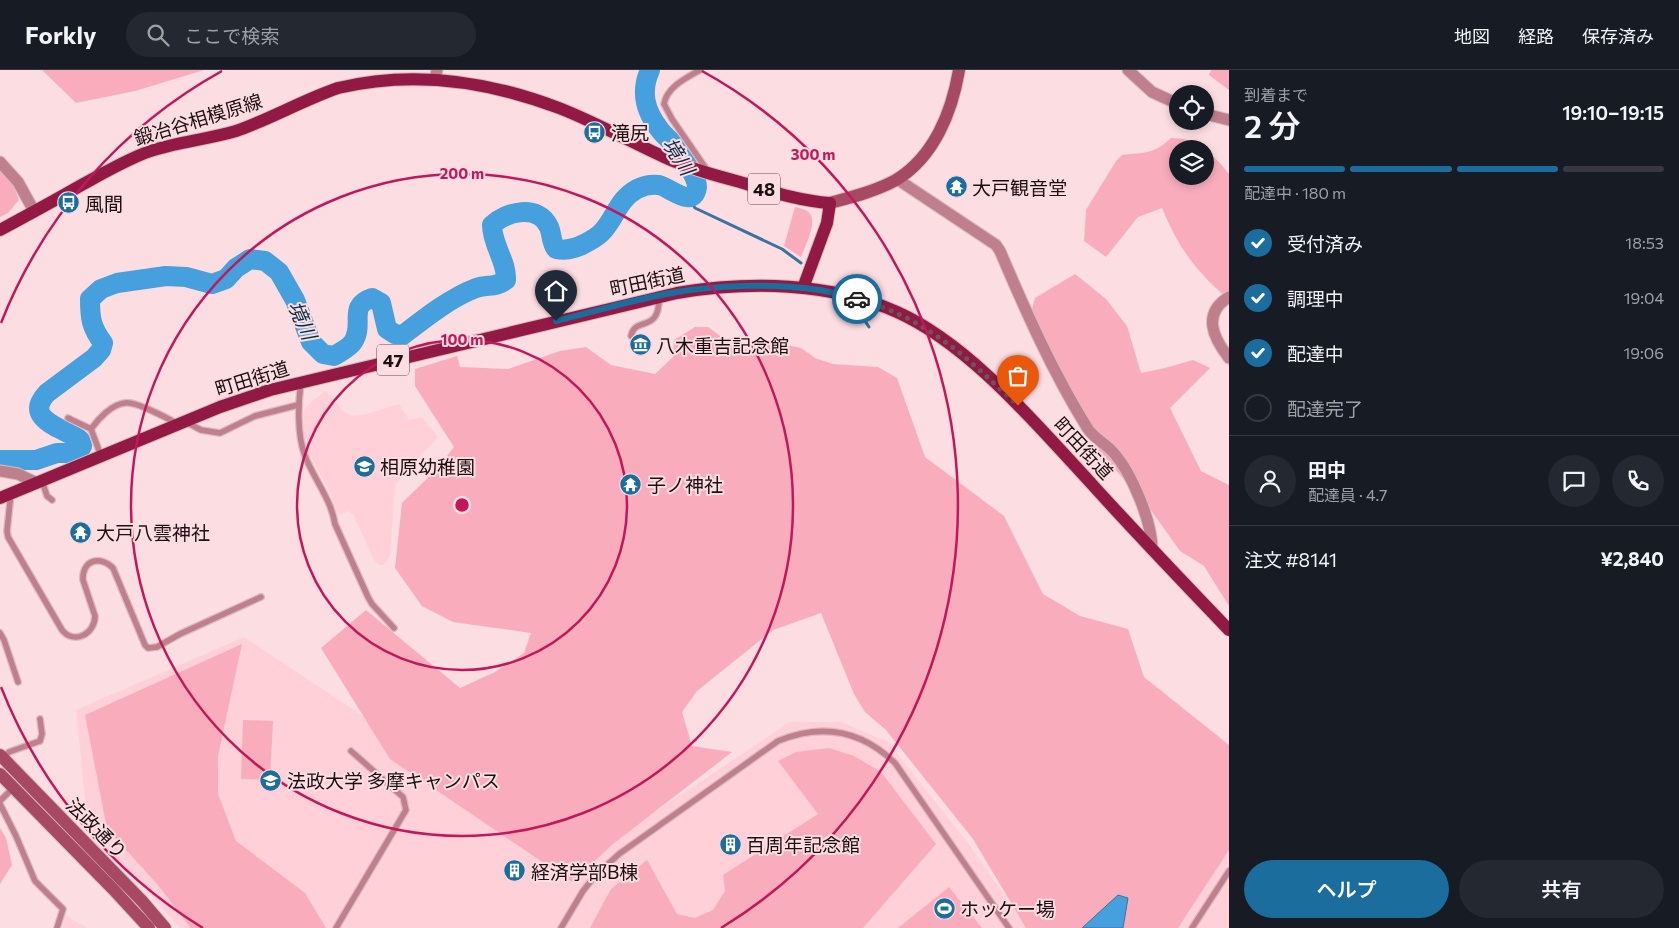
<!DOCTYPE html>
<html lang="ja">
<meta charset="utf-8">
<style>
:root{--surface:#171b24;--page:#242831;--text:#f1f3f6;--muted:#9ea1a6;--line:#363941;--accent:#1b6d9e}
body{margin:0;font-family:Commissioner,"Noto Sans JP",sans-serif;background:var(--page);color:var(--text);height:100vh;display:flex;flex-direction:column;font-size:19px;white-space:nowrap}
*{box-sizing:border-box;margin:0}
p{font-size:16px;color:var(--muted)}
.icon{flex:none;width:28px;height:28px;fill:none;stroke:currentColor;stroke-width:2;stroke-linecap:round;stroke-linejoin:round}
.map{position:relative;flex:1;overflow:hidden}
.details{display:flex;flex-direction:column;background:var(--surface);width:450px}
.details>*{flex:none}
.controls{position:absolute;left:1169px;top:15px;display:grid;gap:10px}
.controls a{display:grid;place-items:center;width:45px;height:45px;border-radius:50%;background:var(--surface);box-shadow:0 2px 8px #0003;font-size:25px}
.pin{position:absolute;display:grid;place-items:center;width:42px;height:42px;color:#fff;margin:-51px -21px;border-radius:50% 50% 50% 0;rotate:-45deg;box-shadow:0 0 5px #0007}
.pin .icon{rotate:45deg}
.courier{position:absolute;display:grid;place-items:center;width:50px;height:50px;margin:-25px;border:4px solid #1b6d9e;border-radius:50%;background:#fff;color:#222;box-shadow:0 1px 6px #0007}
.head em{font-style:normal;font-weight:600}
.head div{display:flex;flex-direction:column-reverse}
.head{display:flex;align-items:center;justify-content:space-between;height:85px;padding:0 15px}
h1{font-size:32px;font-weight:600;line-height:38px}
.bar{display:grid;grid-template-columns:repeat(4,1fr);gap:8px 5px;align-content:center;height:60px;padding:0 15px}
.bar i{height:6px;border-radius:4px;background:var(--line)}
.bar .active{background:var(--accent)}
.bar p{grid-column:span 4}
.line{display:flex;align-items:center;gap:12px;padding:0 15px;border-top:1px solid var(--line)}
.line div{flex:1}
.round{display:grid;place-items:center;flex:none;width:52px;height:52px;border-radius:26px;background:var(--page)}
ol{padding:0 15px;list-style:none}
li{display:flex;align-items:center;gap:15px;height:55px}
li p{margin-inline-start:auto}
li .icon{padding:5px;border-radius:50%;background:var(--accent);color:#fff;stroke-width:4}
li:last-child{color:var(--muted)}
li i{width:28px;height:28px;border:2px solid var(--line);border-radius:50%}
.primary-button{display:flex;gap:10px;margin-top:auto;padding:10px 15px}
.primary-button a{flex:1;height:58px;border-radius:30px;background:var(--accent);color:#fff;font-size:20px;font-weight:600;line-height:58px;text-align:center}
.primary-button a+a{background:var(--page);color:var(--text)}
header{display:flex;align-items:center;gap:30px;box-sizing:border-box;height:70px;padding:0 25px;background:var(--surface);border-bottom:1px solid var(--line)}
header strong{font-size:24px}
nav{display:flex;gap:28px;margin-inline-start:auto;font-size:18px}
.search{width:350px;height:45px;background:var(--page);display:flex;align-items:center;gap:12px;box-sizing:border-box;padding:0 18px;border-radius:28px;color:var(--muted);font-size:19px}
main{display:flex;flex:1;min-height:0}
.map>svg:first-child{display:block}
</style>
<header>
<strong>Forkly</strong>
<div class="search"><svg class="icon" aria-label="search" viewBox="0 0 24 24"><circle cx="10" cy="10" r="6"/><path d="M15 15l6 6"/></svg>ここで検索</div>
<nav><a>地図</a><a>経路</a><a>保存済み</a></nav>
</header>
<main>
<div class="map">
<svg width="1229" height="858" viewBox="0 0 1229 858">
<rect width="100%" height="100%" fill="#fcdde2"/>
<!-- built -->
<path fill="#ffd0d8" d="M 326,321 L 343,341 L 351,346 L 367,344 L 399,334 L 409,350 L 422,347 L 438,367 L 395,415 L 390,486 L 383,495 L 379,495 L 374,490 L 353,444 L 348,441 L 338,445 L 329,420 L 305,377 L 303,350 L 304,340 L 312,331 Z
M 244,567 L 582,791 L 790,652 L 841,652 L 888,672 L 968,773 L 1027,858 L 180,858 L 150,823 L 82,753 L 87,748 L 76,640 Z
M 1229,762 L 1229,858 L 1166,858 Z
M 66,846 L 86,857 L 87,858 L 62,858 Z"/>
<!-- green -->
<path fill="#f9adbc" d="M 42,0 L 204,0 L 135,21 L 76,33 Z
M 1211,0 L 1229,0 L 1229,20 L 1209,5 Z
M 1171,68 C 1182,68 1196,71 1205,79 L 1178,79 L 1178,106 L 1205,106 L 1205,79 L 1220,93 L 1229,104 L 1229,230 C 1196,201 1179,179 1162,138 L 1138,147 L 1106,187 L 1084,171 L 1086,140 L 1116,91 L 1122,85 C 1145,82 1153,85 1171,68 Z
M 0,100 L 13,114 L 19,130 L 8,143 L 0,147 Z
M 795,137 C 799,138 804,139 807,141 C 820,149 805,176 801,187 L 784,176 Z
M 1075,204 L 1106,229 L 1127,256 L 1141,303 L 1165,298 L 1193,290 L 1210,298 L 1170,338 L 1201,401 L 1229,415 L 1229,536 L 1204,496 L 1180,481 L 1150,439 L 1099,381 L 1031,243 L 1035,228 Z
M 695,257 L 708,257 L 731,274 L 758,283 L 765,282 L 768,271 L 801,278 L 815,288 L 833,294 L 878,297 L 897,308 L 925,387 L 1004,446 L 1043,524 L 1080,546 L 1128,559 L 1144,607 L 1229,675 L 1229,780 L 1178,858 L 1026,858 L 973,769 L 886,660 L 865,642 L 854,624 L 821,543 L 773,560 L 697,621 L 682,642 L 692,676 L 732,682 L 613,774 L 572,812 L 390,689 L 321,578 L 366,540 L 460,618 L 495,602 L 524,583 L 531,563 L 453,552 L 422,536 L 395,498 L 402,433 L 436,400 L 454,377 L 415,316 L 415,299 L 457,286 L 460,297 L 508,299 L 560,281 L 586,277 L 611,295 L 655,304 L 673,287 L 674,270 Z
M 242,574 L 218,686 L 218,724 L 236,771 L 305,823 L 326,858 L 191,858 L 158,815 L 107,759 L 85,645 Z
M 243,650 L 273,651 L 270,710 L 241,709 Z
M 829,678 L 854,686 L 881,702 L 936,774 L 863,858 L 590,858 L 611,819 L 647,790 L 677,844 L 695,848 L 713,840 L 725,821 L 723,805 L 818,744 L 778,691 L 796,682 Z
M 0,758 L 6,768 L 12,795 L 0,814 Z
M 949,817 L 982,858 L 898,858 Z"/>
<!-- water -->
<path fill="#45a0dd" stroke="#3974a0" d="M 1118,825 L 1128,828 L 1123,858 L 1082,858 Z"/>
<g fill="none" stroke-linecap="round" stroke-linejoin="round">
<!-- stream -->
<path stroke="#3974a0" stroke-width="3" d="M 688,127 L 695,138 L 782,179 L 801,193
M 861,245 L 869,257"/>
<!-- river -->
<path stroke="#45a0dd" stroke-width="20" d="M 0,390 L 36,390 L 57,383 L 73,383 L 79,381 L 82,376 L 80,370 C 64,358 22,350 47,323 L 94,288 L 101,280 L 103,273 C 91,257 90,248 90,229 L 101,219 L 117,213 L 166,206 L 186,207 L 212,214 L 226,209 L 236,198 L 250,189 L 265,191 L 279,202 L 295,230 L 311,272 L 323,284 L 334,286 C 340,282 349,278 353,272 C 365,254 347,236 372,228 L 381,233 L 387,259 L 395,264 L 403,265 C 425,248 450,228 476,218 C 488,214 495,218 506,210 C 507,191 492,175 492,155 C 506,142 538,133 549,157 C 552,164 551,172 556,179 C 566,181 573,179 582,175 C 588,172 596,168 601,163 C 616,148 617,130 637,119 C 643,116 652,114 659,115 C 669,117 694,140 697,117 C 697,110 693,104 690,99 C 687,93 685,87 681,82 C 675,74 666,68 660,60 C 645,41 640,22 650,0"/>
<defs>
<path id="lane" d="M 700,0 C 686,8 667,17 664,34 L 672,49 L 707,100
M 638,272 L 631,266 C 635,245 660,265 659,226
M 301,312 C 298,334 297,365 305,386 C 314,409 331,429 335,454 L 368,527 L 372,534 L 394,558
M 68,348 L 91,359
M 186,352 L 201,360 L 220,363 L 255,346 L 298,335
M 101,386 L 91,359 C 98,349 112,334 125,333 C 135,331 167,348 176,353
M 42,411 L 47,426 L 52,430
M 11,423 L 7,461 L 8,467 L 62,560 C 74,575 95,564 95,546 L 83,510 C 82,490 100,485 113,498 L 145,575 L 148,578 L 157,577 L 180,564 L 261,527
M 0,563 L 4,570 L 18,612
M 2,688 L 9,682 L 40,671 L 42,664 L 40,649
M 0,731 L 14,717
M 0,734 L 16,766 L 35,811 L 63,839 L 57,858
M 336,858 L 406,740 L 403,727 L 351,681
M 561,858 L 583,821 L 595,806 L 619,784 L 778,671 C 822,653 861,660 895,693 L 1009,858
M 1192,858 L 1229,801"/>
<path id="street" d="M 1128,0 L 1152,22 L 1178,34
M 436,5 L 437,0
M 1205,44 L 1229,50
M 0,92 L 18,112 L 34,141
M 897,109 L 996,175 L 1000,181 C 1026,242 1053,303 1088,359 C 1094,368 1106,374 1113,382 C 1132,403 1152,452 1152,479
M 1229,227 C 1201,244 1214,269 1229,288
M 0,401 L 18,404 L 37,413"/>
<path id="secondary" d="M 830,133 C 852,127 876,121 896,110 C 934,87 952,42 959,0
M 0,685 L 142,831 L 165,858
M 0,704 L 113,819 L 149,858"/>
<path id="primary" d="M 0,160 C 26,146 52,132 78,117 C 100,105 122,92 145,83 C 174,72 206,70 236,61 C 271,49 303,30 338,18 C 413,0 488,11 559,38 C 595,52 629,71 664,87 C 688,98 714,105 740,112 C 770,121 799,131 830,133 L 827,153 L 803,218
M 0,428 L 220,337 L 270,320 L 677,223 C 748,211 830,212 897,242 C 969,274 1036,354 1089,411 C 1135,462 1182,511 1229,560"/>
</defs>
<!-- lane casing -->
<use href="#lane" stroke="#d8bcc1" stroke-width="8"/>
<!-- street casing -->
<use href="#street" stroke="#d8bcc1" stroke-width="13"/>
<!-- secondary casing -->
<use href="#secondary" stroke="#d8bcc1" stroke-width="14"/>
<!-- primary casing -->
<use href="#primary" stroke="#d8bcc1" stroke-width="14"/>
<!-- lane -->
<use href="#lane" stroke="#c07f8c" stroke-width="5.5"/>
<!-- street -->
<use href="#street" stroke="#c07f8c" stroke-width="11"/>
<!-- secondary -->
<use href="#secondary" stroke="#a74962" stroke-width="12"/>
<!-- primary -->
<use href="#primary" stroke="#921944" stroke-width="12"/>
</g>
<g fill="none" stroke-linecap="round" stroke-linejoin="round">
<!-- done -->
<path stroke="#6a575b" stroke-width="5" stroke-dasharray="0 9" d="M 857,229 C 925,247 968,288 1018,336"/>
<!-- route -->
<path stroke="#1b6d9e" stroke-width="6" d="M 556,251 C 601,240 645,226 690,220 C 732,215 778,214 820,220 C 832,222 845,226 857,229"/>
</g>
<!-- distance rings -->
<g fill="none" stroke="#c2185b" stroke-width="2.5">
<circle cx="462" cy="435" r="165"/>
<circle cx="462" cy="435" r="331"/>
<path d="M203 858A496 496 0 0 1 1 617M1 253A496 496 0 0 1 222 1M702 1A496 496 0 0 1 721 858"/>
</g>
<!-- icons -->
<defs>
<symbol id="bus-disc" viewBox="-11 -11 22 22"><circle r="9.5" fill="#1b6d9e" stroke="#fcdde2"/><path d="M-5-6H5V4H4V6H2V4H-2V6H-4V4H-5ZM-3.5-4V0h7V-4ZM-3.5 1.2v1.5H-2V1.2ZM2 1.2v1.5H3.5V1.2Z" fill="#fff"/></symbol>
<symbol id="temple-disc" viewBox="-11 -11 22 22"><circle r="9.5" fill="#1b6d9e" stroke="#fcdde2"/><path d="M0-6L5-2H3V0L6.5 2.5H4V6H1.5V3h-3V6H-4V2.5H-6.5L-3 0V-2H-5Z" fill="#fff"/></symbol>
<symbol id="museum-disc" viewBox="-11 -11 22 22"><circle r="9.5" fill="#1b6d9e" stroke="#fcdde2"/><path d="M0-6L6-3V-2H-6V-3ZM-5-1h2V3h-2ZM-1-1h2V3h-2ZM3-1h2V3H3ZM-6 4H6V6H-6Z" fill="#fff"/></symbol>
<symbol id="school-disc" viewBox="-11 -11 22 22"><circle r="9.5" fill="#1b6d9e" stroke="#fcdde2"/><path d="M0-5L7-2L0 1L-7-2ZM-4 1L0 2.5L4 1V4Q0 6-4 4Z" fill="#fff"/></symbol>
<symbol id="university-disc" viewBox="-11 -11 22 22"><circle r="9.5" fill="#1b6d9e" stroke="#fcdde2"/><path d="M0-5L7-2L0 1L-7-2ZM-4 1L0 2.5L4 1V4Q0 6-4 4Z" fill="#fff"/></symbol>
<symbol id="building-disc" viewBox="-11 -11 22 22"><circle r="9.5" fill="#1b6d9e" stroke="#fcdde2"/><path d="M-4-6H4V6H1V3H-1V6H-4ZM-2.5-4.3h1.7v1.8h-1.7ZM.8-4.3h1.7v1.8H.8ZM-2.5-1h1.7V.8h-1.7ZM.8-1h1.7V.8H.8Z" fill="#fff"/></symbol>
<symbol id="stadium-disc" viewBox="-11 -11 22 22"><circle r="9.5" fill="#1b6d9e" stroke="#fcdde2"/><path d="M0-5a6.5 5 0 1 0 0 10a6.5 5 0 1 0 0-10ZM-3.5-1.8h7v3.6h-7Z" fill="#fff"/></symbol>
</defs>
<g fill-rule="evenodd">
<use href="#bus-disc" x="582" y="50" width="25" height="25"/>
<use href="#temple-disc" x="944" y="104" width="25" height="25"/>
<use href="#bus-disc" x="56" y="120" width="25" height="25"/>
<use href="#museum-disc" x="628" y="262" width="25" height="25"/>
<use href="#school-disc" x="352" y="384" width="25" height="25"/>
<use href="#temple-disc" x="618" y="402" width="25" height="25"/>
<use href="#temple-disc" x="68" y="450" width="25" height="25"/>
<use href="#university-disc" x="258" y="698" width="25" height="25"/>
<use href="#building-disc" x="718" y="762" width="25" height="25"/>
<use href="#building-disc" x="502" y="788" width="25" height="25"/>
<use href="#stadium-disc" x="932" y="826" width="25" height="25"/>
</g>
<g text-anchor="middle" dominant-baseline="central" stroke-width="4" stroke-linejoin="round" paint-order="stroke">
<!-- shield labels -->
<g fill="#fcdde2" stroke="#5f4d50" stroke-width="1">
<rect x="748" y="103.5" width="32" height="31" rx="4"/>
<rect x="377" y="274.5" width="32" height="31" rx="4"/>
</g>
<g font-size="18" font-weight="bold" fill="#1c0f12">
<text x="764" y="119">48</text>
<text x="393" y="290">47</text>
</g>
<!-- street labels -->
<g font-size="19" fill="#1c0f12" stroke="#fcdde2">
<text transform="translate(198 49) rotate(-17)">鍛冶谷相模原線</text>
<text transform="translate(647 211) rotate(-12)">町田街道</text>
<text transform="translate(252 308) rotate(-17)">町田街道</text>
<text transform="translate(1084 378) rotate(47)">町田街道</text>
<text transform="translate(97 758) rotate(45)">法政通り</text>
</g>
<!-- poi labels -->
<g font-size="19" fill="#1c0f12" stroke="#fcdde2" text-anchor="start">
<text x="611" y="62">滝尻</text>
<text x="972" y="117">大戸観音堂</text>
<text x="85" y="133">風間</text>
<text x="656" y="275">八木重吉記念館</text>
<text x="380" y="396">相原幼稚園</text>
<text x="647" y="414">子ノ神社</text>
<text x="96" y="462">大戸八雲神社</text>
<text x="287" y="710">法政大学 多摩キャンパス</text>
<text x="746" y="774">百周年記念館</text>
<text x="531" y="801">経済学部B棟</text>
<text x="960" y="838">ホッケー場</text>
</g>
<!-- water labels -->
<g font-size="20" font-style="italic" fill="#062e47" stroke="#fcdde2">
<text transform="translate(679 86) rotate(57)">境川</text>
<text transform="translate(303 250) rotate(66)">境川</text>
</g>
</g>
<circle cx="462" cy="435" r="8" fill="#c2185b" stroke="#fcdde2" stroke-width="2.5"/>
<g font-size="15" text-anchor="middle" font-weight="bold" fill="#c2185b" stroke="#fcdde2" stroke-width="4" stroke-linejoin="round" paint-order="stroke">
<text x="813" y="90">300 m</text>
<text x="462" y="109">200 m</text>
<text x="462" y="275">100 m</text>
</g>
</svg>
<div class="controls">
<a><svg class="icon" aria-label="locate" viewBox="0 0 24 24"><circle cx="12" cy="12" r="6"/><path d="M12 2v4M12 18v4M2 12h4M18 12h4"/></svg></a>
<a><svg class="icon" aria-label="layers" viewBox="0 0 24 24"><path d="M12 4l9 5-9 5-9-5zM3 14l9 5 9-5"/></svg></a>
</div>
<div class="pin" style="left:1018px;top:336px;background:#ea580c"><svg class="icon" aria-label="bag" viewBox="0 0 24 24"><path d="M5 8h14l-1 12H6zM9 8a3 3 0 0 1 6 0"/></svg></div>
<div class="pin" style="left:556px;top:251px;background:#1f2937"><svg class="icon" aria-label="home" viewBox="0 0 24 24"><path d="M3 11l9-7 9 7M6 9v11h12V9"/></svg></div>
<div class="courier" style="left:857px;top:229px"><svg class="icon" aria-label="car" viewBox="0 0 24 24"><path d="M5 17H2v-5l4-1 3-4h7l3 4 3 1v5h-3M9 17h6M6 11h13"/><circle cx="7" cy="17" r="2"/><circle cx="17" cy="17" r="2"/></svg></div>
</div>
<section class="details">
<div class="head"><div><h1>2 分</h1><p>到着まで</p></div><em>19:10–19:15</em></div>
<div class="bar"><i class="active"></i><i class="active"></i><i class="active"></i><i></i><p>配達中 · 180 m</p></div>
<ol>
<li><svg class="icon" aria-label="check" viewBox="0 0 24 24"><path d="M5 12l5 5 9-10"/></svg>受付済み<p>18:53</p></li>
<li><svg class="icon" aria-label="check" viewBox="0 0 24 24"><path d="M5 12l5 5 9-10"/></svg>調理中<p>19:04</p></li>
<li><svg class="icon" aria-label="check" viewBox="0 0 24 24"><path d="M5 12l5 5 9-10"/></svg>配達中<p>19:06</p></li>
<li><i></i>配達完了</li>
</ol>
<div class="line" style="height:90px"><a class="round"><svg class="icon" aria-label="person" viewBox="0 0 24 24"><circle cx="12" cy="8" r="4"/><path d="M4 21q1-7 8-7t8 7"/></svg></a><div><b>田中</b><p>配達員 · 4.7</p></div><a class="round"><svg class="icon" aria-label="chat" viewBox="0 0 24 24"><path d="M4 5h16v11H9l-5 4z"/></svg></a><a class="round"><svg class="icon" aria-label="phone" viewBox="0 0 24 24"><path d="M5 4h4l2 5-3 2q2 4 5 5l2-3 5 2v4C11 20 4 13 5 4z"/></svg></a></div>
<div class="line" style="height:65px"><div>注文 #8141</div><b>¥2,840</b></div>
<div class="primary-button"><a>ヘルプ</a><a>共有</a></div>
</section>
</main>
